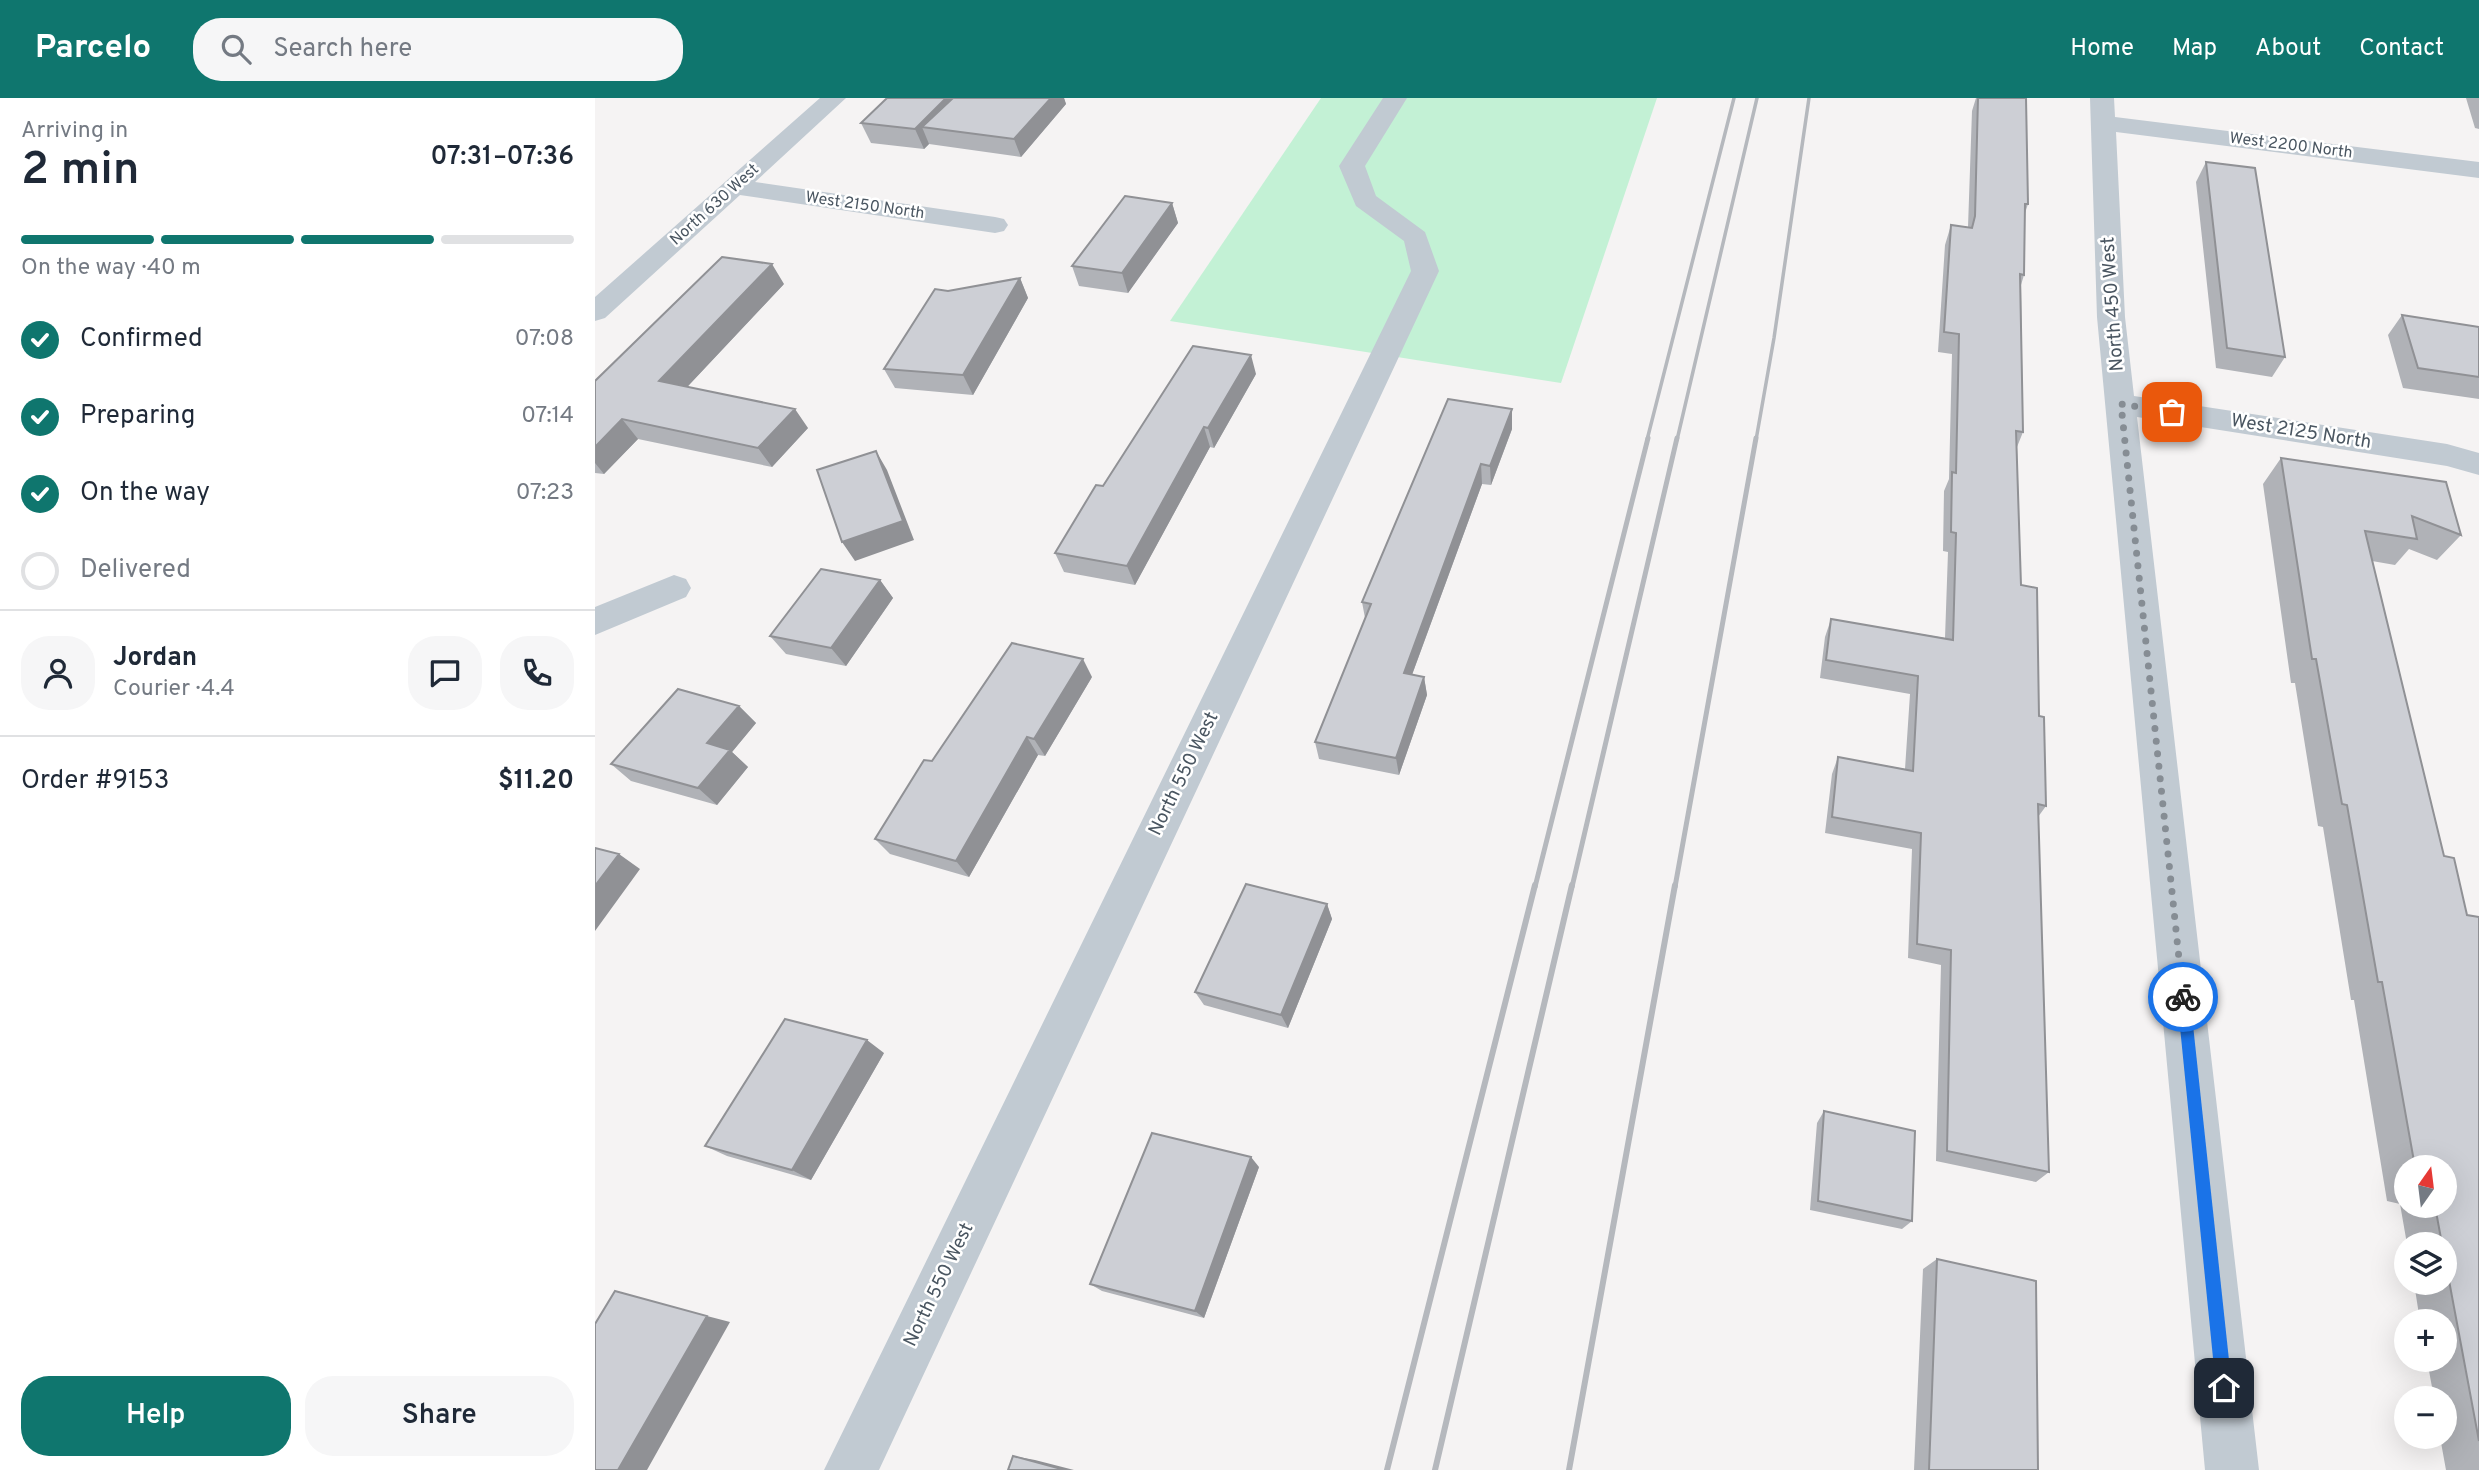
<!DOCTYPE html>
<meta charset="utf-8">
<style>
:root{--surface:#fff;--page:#f6f6f7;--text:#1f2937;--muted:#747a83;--line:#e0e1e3;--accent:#0f766e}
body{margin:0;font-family:Overpass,sans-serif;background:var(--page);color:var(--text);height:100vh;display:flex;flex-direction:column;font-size:26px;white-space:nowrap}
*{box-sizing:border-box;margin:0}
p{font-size:23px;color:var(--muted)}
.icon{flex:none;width:38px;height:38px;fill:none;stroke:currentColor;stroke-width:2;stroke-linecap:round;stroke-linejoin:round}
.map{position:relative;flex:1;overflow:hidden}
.details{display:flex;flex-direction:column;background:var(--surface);width:595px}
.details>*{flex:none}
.needle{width:46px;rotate:14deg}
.fabs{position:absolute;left:1799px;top:1057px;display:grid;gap:14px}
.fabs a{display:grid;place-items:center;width:63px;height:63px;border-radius:50%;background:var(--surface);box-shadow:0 7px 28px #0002;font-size:35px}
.pin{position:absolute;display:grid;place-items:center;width:60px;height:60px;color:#fff;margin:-30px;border-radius:14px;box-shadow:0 4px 10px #0006}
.courier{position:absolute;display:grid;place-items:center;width:70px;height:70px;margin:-35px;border:5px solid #1a73e8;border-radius:50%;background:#fff;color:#222;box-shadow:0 2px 9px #0007}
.summary em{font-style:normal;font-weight:600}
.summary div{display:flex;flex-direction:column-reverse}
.summary{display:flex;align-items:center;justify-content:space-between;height:119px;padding:0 21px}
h1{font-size:46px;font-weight:600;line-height:52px}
.bar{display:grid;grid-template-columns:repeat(4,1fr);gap:10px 7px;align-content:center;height:84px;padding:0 21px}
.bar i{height:9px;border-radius:5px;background:var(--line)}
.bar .on{background:var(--accent)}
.bar p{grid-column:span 4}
.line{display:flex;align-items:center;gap:18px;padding:0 21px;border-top:2px solid var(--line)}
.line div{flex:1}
.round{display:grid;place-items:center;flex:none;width:74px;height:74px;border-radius:28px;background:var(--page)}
ol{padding:0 21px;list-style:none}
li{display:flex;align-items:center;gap:21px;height:77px}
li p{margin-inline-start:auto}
li .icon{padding:7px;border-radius:50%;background:var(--accent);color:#fff;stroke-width:4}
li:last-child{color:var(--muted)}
li i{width:38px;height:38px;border:4px solid var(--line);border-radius:50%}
.action{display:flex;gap:14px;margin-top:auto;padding:14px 21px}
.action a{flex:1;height:80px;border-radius:28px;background:var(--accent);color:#fff;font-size:28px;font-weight:600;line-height:80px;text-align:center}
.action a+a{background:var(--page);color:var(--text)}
header{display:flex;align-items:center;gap:42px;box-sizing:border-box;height:98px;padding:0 35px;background:var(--accent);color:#fff}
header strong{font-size:33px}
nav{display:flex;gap:38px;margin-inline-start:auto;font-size:24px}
.search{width:490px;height:63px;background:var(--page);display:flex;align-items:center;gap:18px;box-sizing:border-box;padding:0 24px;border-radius:28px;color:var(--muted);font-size:26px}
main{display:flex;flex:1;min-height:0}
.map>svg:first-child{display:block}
</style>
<header>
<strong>Parcelo</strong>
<div class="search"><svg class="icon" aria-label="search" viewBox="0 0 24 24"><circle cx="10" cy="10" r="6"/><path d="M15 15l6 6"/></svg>Search here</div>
<nav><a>Home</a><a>Map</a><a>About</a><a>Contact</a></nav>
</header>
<main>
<section class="details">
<div class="summary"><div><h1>2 min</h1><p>Arriving in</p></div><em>07:31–07:36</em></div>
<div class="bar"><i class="on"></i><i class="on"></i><i class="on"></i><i></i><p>On the way · 40 m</p></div>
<ol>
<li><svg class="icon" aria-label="check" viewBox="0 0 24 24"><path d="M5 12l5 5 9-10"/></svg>Confirmed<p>07:08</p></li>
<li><svg class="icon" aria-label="check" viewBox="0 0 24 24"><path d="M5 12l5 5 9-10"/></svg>Preparing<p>07:14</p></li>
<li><svg class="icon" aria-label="check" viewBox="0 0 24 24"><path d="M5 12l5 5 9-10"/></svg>On the way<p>07:23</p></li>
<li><i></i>Delivered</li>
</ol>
<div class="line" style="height:126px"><a class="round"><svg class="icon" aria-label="person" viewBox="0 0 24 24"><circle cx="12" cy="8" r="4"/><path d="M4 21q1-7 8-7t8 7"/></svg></a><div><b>Jordan</b><p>Courier · 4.4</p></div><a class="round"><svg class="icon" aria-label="chat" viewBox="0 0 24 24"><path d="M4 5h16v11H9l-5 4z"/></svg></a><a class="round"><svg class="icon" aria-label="phone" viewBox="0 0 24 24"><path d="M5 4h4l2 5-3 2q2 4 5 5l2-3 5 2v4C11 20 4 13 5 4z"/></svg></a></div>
<div class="line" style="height:91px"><div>Order #9153</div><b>$11.20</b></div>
<div class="action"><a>Help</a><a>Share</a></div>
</section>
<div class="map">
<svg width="1884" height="1372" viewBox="0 0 1884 1372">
<rect width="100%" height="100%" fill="#f5f3f3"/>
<!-- green -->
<path fill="#c3f1d5" d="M 726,0 L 1062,0 L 966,285 L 575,223 Z"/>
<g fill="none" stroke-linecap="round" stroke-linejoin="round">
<!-- minor -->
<path fill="#c1cad2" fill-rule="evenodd" d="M 225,0 L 251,0 L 160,84 L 400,119 L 409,121 L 413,127 L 409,133 L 400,135 L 145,97 L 10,220 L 0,223 L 0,199 Z
M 788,0 L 812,0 L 770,68 L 781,98 L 830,134 L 844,173 L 284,1372 L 229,1372 L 816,173 L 809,143 L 761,108 L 744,68 Z
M 1495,0 L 1519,0 L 1520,19 L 1884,64 L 1884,80 L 1521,34 L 1530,219 L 1539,298 L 1852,346 L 1884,355 L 1884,377 L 1852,368 L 1542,319 L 1664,1372 L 1610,1372 L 1502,219 Z
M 79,477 L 91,481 L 96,490 L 91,499 L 0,537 L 0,509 Z"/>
<!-- rail-far2 -->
<path stroke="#b5b8bd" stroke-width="3.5" d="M 1052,342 L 1139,0
M 1082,342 L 1162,0
M 1161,342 L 1179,240 L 1214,0"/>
<!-- rail-far1 -->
<path stroke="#b5b8bd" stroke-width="5" d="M 940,789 L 1053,340
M 977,789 L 1082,340
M 1080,789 L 1161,340"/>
<!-- rail -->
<path stroke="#b5b8bd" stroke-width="6" d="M 792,1372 L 940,787
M 840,1372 L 977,787
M 974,1372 L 1080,787"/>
</g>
<!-- wall -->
<path fill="#b0b2b7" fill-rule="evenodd" d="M 292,0 L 469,0 L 471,6 L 426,59 L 334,46 L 329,51 L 276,45 L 266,25 Z
M 1381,0 L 1431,0 L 1433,106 L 1430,115 L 1429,177 L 1426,187 L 1428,334 L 1422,349 L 1426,487 L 1444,618 L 1451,708 L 1443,719 L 1454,1074 L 1441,1084 L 1341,1063 L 1346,867 L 1313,860 L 1317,751 L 1230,735 L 1237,676 L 1243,659 L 1310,671 L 1315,596 L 1225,580 L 1230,539 L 1236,521 L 1350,540 L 1353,454 L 1348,453 L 1349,393 L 1354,381 L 1357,256 L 1343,254 L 1350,147 L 1356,127 L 1373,129 L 1377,13 Z
M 1871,0 L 1884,0 L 1884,31 L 1880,30 Z
M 1611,64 L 1690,259 L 1677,279 L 1621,270 L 1601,84 Z
M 577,105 L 583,125 L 533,195 L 484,188 L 477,168 Z
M 425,180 L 433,200 L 378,297 L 300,290 L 289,271 L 353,193 Z
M 189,186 L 92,289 L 213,330 L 177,369 L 43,341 L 9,376 L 0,375 L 0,283 Z
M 1807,217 L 1884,229 L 1884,301 L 1808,290 L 1793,237 Z
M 661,276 L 619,350 L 615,349 L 540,487 L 469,474 L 460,455 L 508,388 Z
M 917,311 L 917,331 L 896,387 L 887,386 L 817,577 L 829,579 L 832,597 L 804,677 L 724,661 L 720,644 L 770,520 L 767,504 Z
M 1686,360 L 1866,437 L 1842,462 L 1814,451 L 1800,467 L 1777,463 L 1849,758 L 1872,817 L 1884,819 L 1884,1372 L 1851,1372 L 1845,1339 L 1850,1339 L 1850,1300 L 1839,1300 L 1832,1262 L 1850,1262 L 1850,1223 L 1825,1223 L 1819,1185 L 1850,1185 L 1850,1146 L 1812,1146 L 1805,1106 L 1792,1103 L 1759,902 L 1756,902 L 1728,729 L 1723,728 L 1700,585 L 1696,585 L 1668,386 ZM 1811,1069 L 1850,1069 L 1850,1108 L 1811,1108 Z
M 285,482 L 298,500 L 251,568 L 191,556 L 175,538 Z
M 497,579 L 450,658 L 443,657 L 374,779 L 295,756 L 280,741 Z
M 144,608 L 161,625 L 137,654 L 153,669 L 122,707 L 36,683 L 16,666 Z
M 732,806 L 737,821 L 693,930 L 609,907 L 600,894 Z
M 289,955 L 216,1082 L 132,1058 L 110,1048 Z
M 1229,1013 L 1317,1123 L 1307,1131 L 1215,1112 L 1222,1025 Z
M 664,1069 L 609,1220 L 507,1193 L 495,1186 Z
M 1342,1161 L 1443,1372 L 1319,1372 L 1328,1171 Z"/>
<!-- shaded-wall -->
<path fill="#909195" d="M 351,0 L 359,0 L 327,29 L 334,46 L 329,51 L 320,31 Z
M 456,0 L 469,0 L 471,6 L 426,59 L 419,41 Z
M 577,105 L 583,125 L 533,195 L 527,175 Z
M 177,166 L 189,186 L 79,303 L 64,283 Z
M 425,180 L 433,200 L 378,297 L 368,277 Z
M 656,257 L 661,276 L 619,350 L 613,330 Z
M 200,311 L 213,330 L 177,369 L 163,350 Z
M 917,311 L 917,331 L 896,387 L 895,368 Z
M 27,321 L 43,341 L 9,376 L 0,365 L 0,349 Z
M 609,329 L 615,349 L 540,487 L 532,468 Z
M 281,353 L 292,372 L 319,442 L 260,463 L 247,444 Z
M 886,366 L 887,386 L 811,593 L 809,575 Z
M 285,482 L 298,500 L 251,568 L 236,550 Z
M 488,561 L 497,579 L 450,658 L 439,641 Z
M 829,579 L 832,597 L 804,677 L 801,660 Z
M 144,608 L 161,625 L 137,654 L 153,669 L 122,707 L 103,690 L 112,645 Z
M 432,639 L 443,657 L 374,779 L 361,763 Z
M 24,756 L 45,771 L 0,833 L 0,788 Z
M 732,806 L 737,821 L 693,930 L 686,917 Z
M 272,942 L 289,955 L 216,1082 L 197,1072 Z
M 656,1059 L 664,1069 L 609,1220 L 600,1213 Z
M 112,1218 L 135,1224 L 52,1372 L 23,1372 Z
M 418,1358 L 440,1362 L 479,1372 L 470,1372 Z"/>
<!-- building -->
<path fill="#cdcfd5" stroke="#909195" stroke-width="2" d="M 292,0 L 351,0 L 320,31 L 266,25 Z
M 358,0 L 456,0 L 419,41 L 327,29 Z
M 1383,0 L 1431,0 L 1433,106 L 1430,106 L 1429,177 L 1425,176 L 1428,334 L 1421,333 L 1426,487 L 1442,490 L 1444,618 L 1449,619 L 1451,708 L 1443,706 L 1454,1074 L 1352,1053 L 1356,852 L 1322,846 L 1326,735 L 1237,719 L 1243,659 L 1318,673 L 1323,578 L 1231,562 L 1236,521 L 1358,542 L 1361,435 L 1356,434 L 1357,374 L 1361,375 L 1364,236 L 1349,234 L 1356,127 L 1377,130 L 1380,118 Z
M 1611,64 L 1660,70 L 1690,259 L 1632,250 Z
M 530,98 L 577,105 L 527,175 L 477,168 Z
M 127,159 L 177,166 L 64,283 L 200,311 L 163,350 L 27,321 L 0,349 L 0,283 Z
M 425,180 L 368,277 L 289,271 L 340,191 L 353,193 Z
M 1807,217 L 1884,229 L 1884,279 L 1823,270 Z
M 598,248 L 656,257 L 613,330 L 609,329 L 532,468 L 460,455 L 501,387 L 508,388 Z
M 853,301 L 917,311 L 895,368 L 886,366 L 809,575 L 829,579 L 801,660 L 720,644 L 776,506 L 767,504 Z
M 281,353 L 308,423 L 247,444 L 222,372 Z
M 1686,360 L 1851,384 L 1866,437 L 1817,418 L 1822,441 L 1770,433 L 1849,758 L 1859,760 L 1872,817 L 1884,819 L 1884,1343 L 1850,1161 L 1850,1146 L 1847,1146 L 1840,1108 L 1850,1108 L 1850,1069 L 1820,1069 L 1787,884 L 1783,884 L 1752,707 L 1747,706 L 1721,561 L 1717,561 Z
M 226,471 L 285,482 L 236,550 L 175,538 Z
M 417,545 L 488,561 L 439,641 L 432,639 L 361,763 L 280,741 L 329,662 L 337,663 Z
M 83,591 L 144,608 L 112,645 L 135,652 L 103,690 L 16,666 Z
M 0,750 L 24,756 L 0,788 Z
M 651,786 L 732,806 L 686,917 L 600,894 Z
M 190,921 L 272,942 L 197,1072 L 110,1048 Z
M 1229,1013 L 1320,1033 L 1317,1123 L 1223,1103 Z
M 557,1035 L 656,1059 L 600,1213 L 495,1186 Z
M 1342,1161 L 1441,1183 L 1443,1372 L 1334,1372 Z
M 20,1193 L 112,1218 L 23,1372 L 0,1372 L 0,1226 Z
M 418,1358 L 470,1372 L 413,1372 Z"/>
<!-- route -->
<path fill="#1a73e8" d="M 1588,893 L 1595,899 L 1637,1290 L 1629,1298 L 1621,1290 L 1582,899 Z"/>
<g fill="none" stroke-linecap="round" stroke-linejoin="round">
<!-- done -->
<path stroke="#868d94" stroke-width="7" stroke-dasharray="0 12.6" d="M 1577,314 L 1526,306 L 1588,899"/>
</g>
<g text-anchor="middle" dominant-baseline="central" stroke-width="5" stroke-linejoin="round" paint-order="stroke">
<!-- far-street labels -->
<g font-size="16" fill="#4a5661" stroke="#fff">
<text transform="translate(1696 48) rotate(7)">West 2200 North</text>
<text transform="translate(120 107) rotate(-42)">North 630 West</text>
<text transform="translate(270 108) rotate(8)">West 2150 North</text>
</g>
<!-- street labels -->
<g font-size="19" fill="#4a5661" stroke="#fff">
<text transform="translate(1518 206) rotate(-94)">North 450 West</text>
<text transform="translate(1706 334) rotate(9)">West 2125 North</text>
<text transform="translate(589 676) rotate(-64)">North 550 West</text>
<text transform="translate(344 1187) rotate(-64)">North 550 West</text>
</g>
</g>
</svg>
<div class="fabs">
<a><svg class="needle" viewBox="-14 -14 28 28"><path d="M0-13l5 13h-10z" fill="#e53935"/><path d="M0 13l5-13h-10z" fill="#747a83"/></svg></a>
<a><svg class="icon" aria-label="layers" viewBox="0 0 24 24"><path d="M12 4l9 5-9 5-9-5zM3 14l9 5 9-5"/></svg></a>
<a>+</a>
<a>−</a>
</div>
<div class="pin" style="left:1577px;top:314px;background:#ea580c"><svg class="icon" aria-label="bag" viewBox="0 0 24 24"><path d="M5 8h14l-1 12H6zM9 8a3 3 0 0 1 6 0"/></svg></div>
<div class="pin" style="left:1629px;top:1290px;background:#1f2937"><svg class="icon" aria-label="home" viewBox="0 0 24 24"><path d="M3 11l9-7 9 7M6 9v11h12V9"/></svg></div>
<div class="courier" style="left:1588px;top:899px"><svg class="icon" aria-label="bike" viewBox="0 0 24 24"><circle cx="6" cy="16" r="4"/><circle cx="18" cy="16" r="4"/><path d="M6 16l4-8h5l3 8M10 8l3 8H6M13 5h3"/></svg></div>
</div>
</main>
